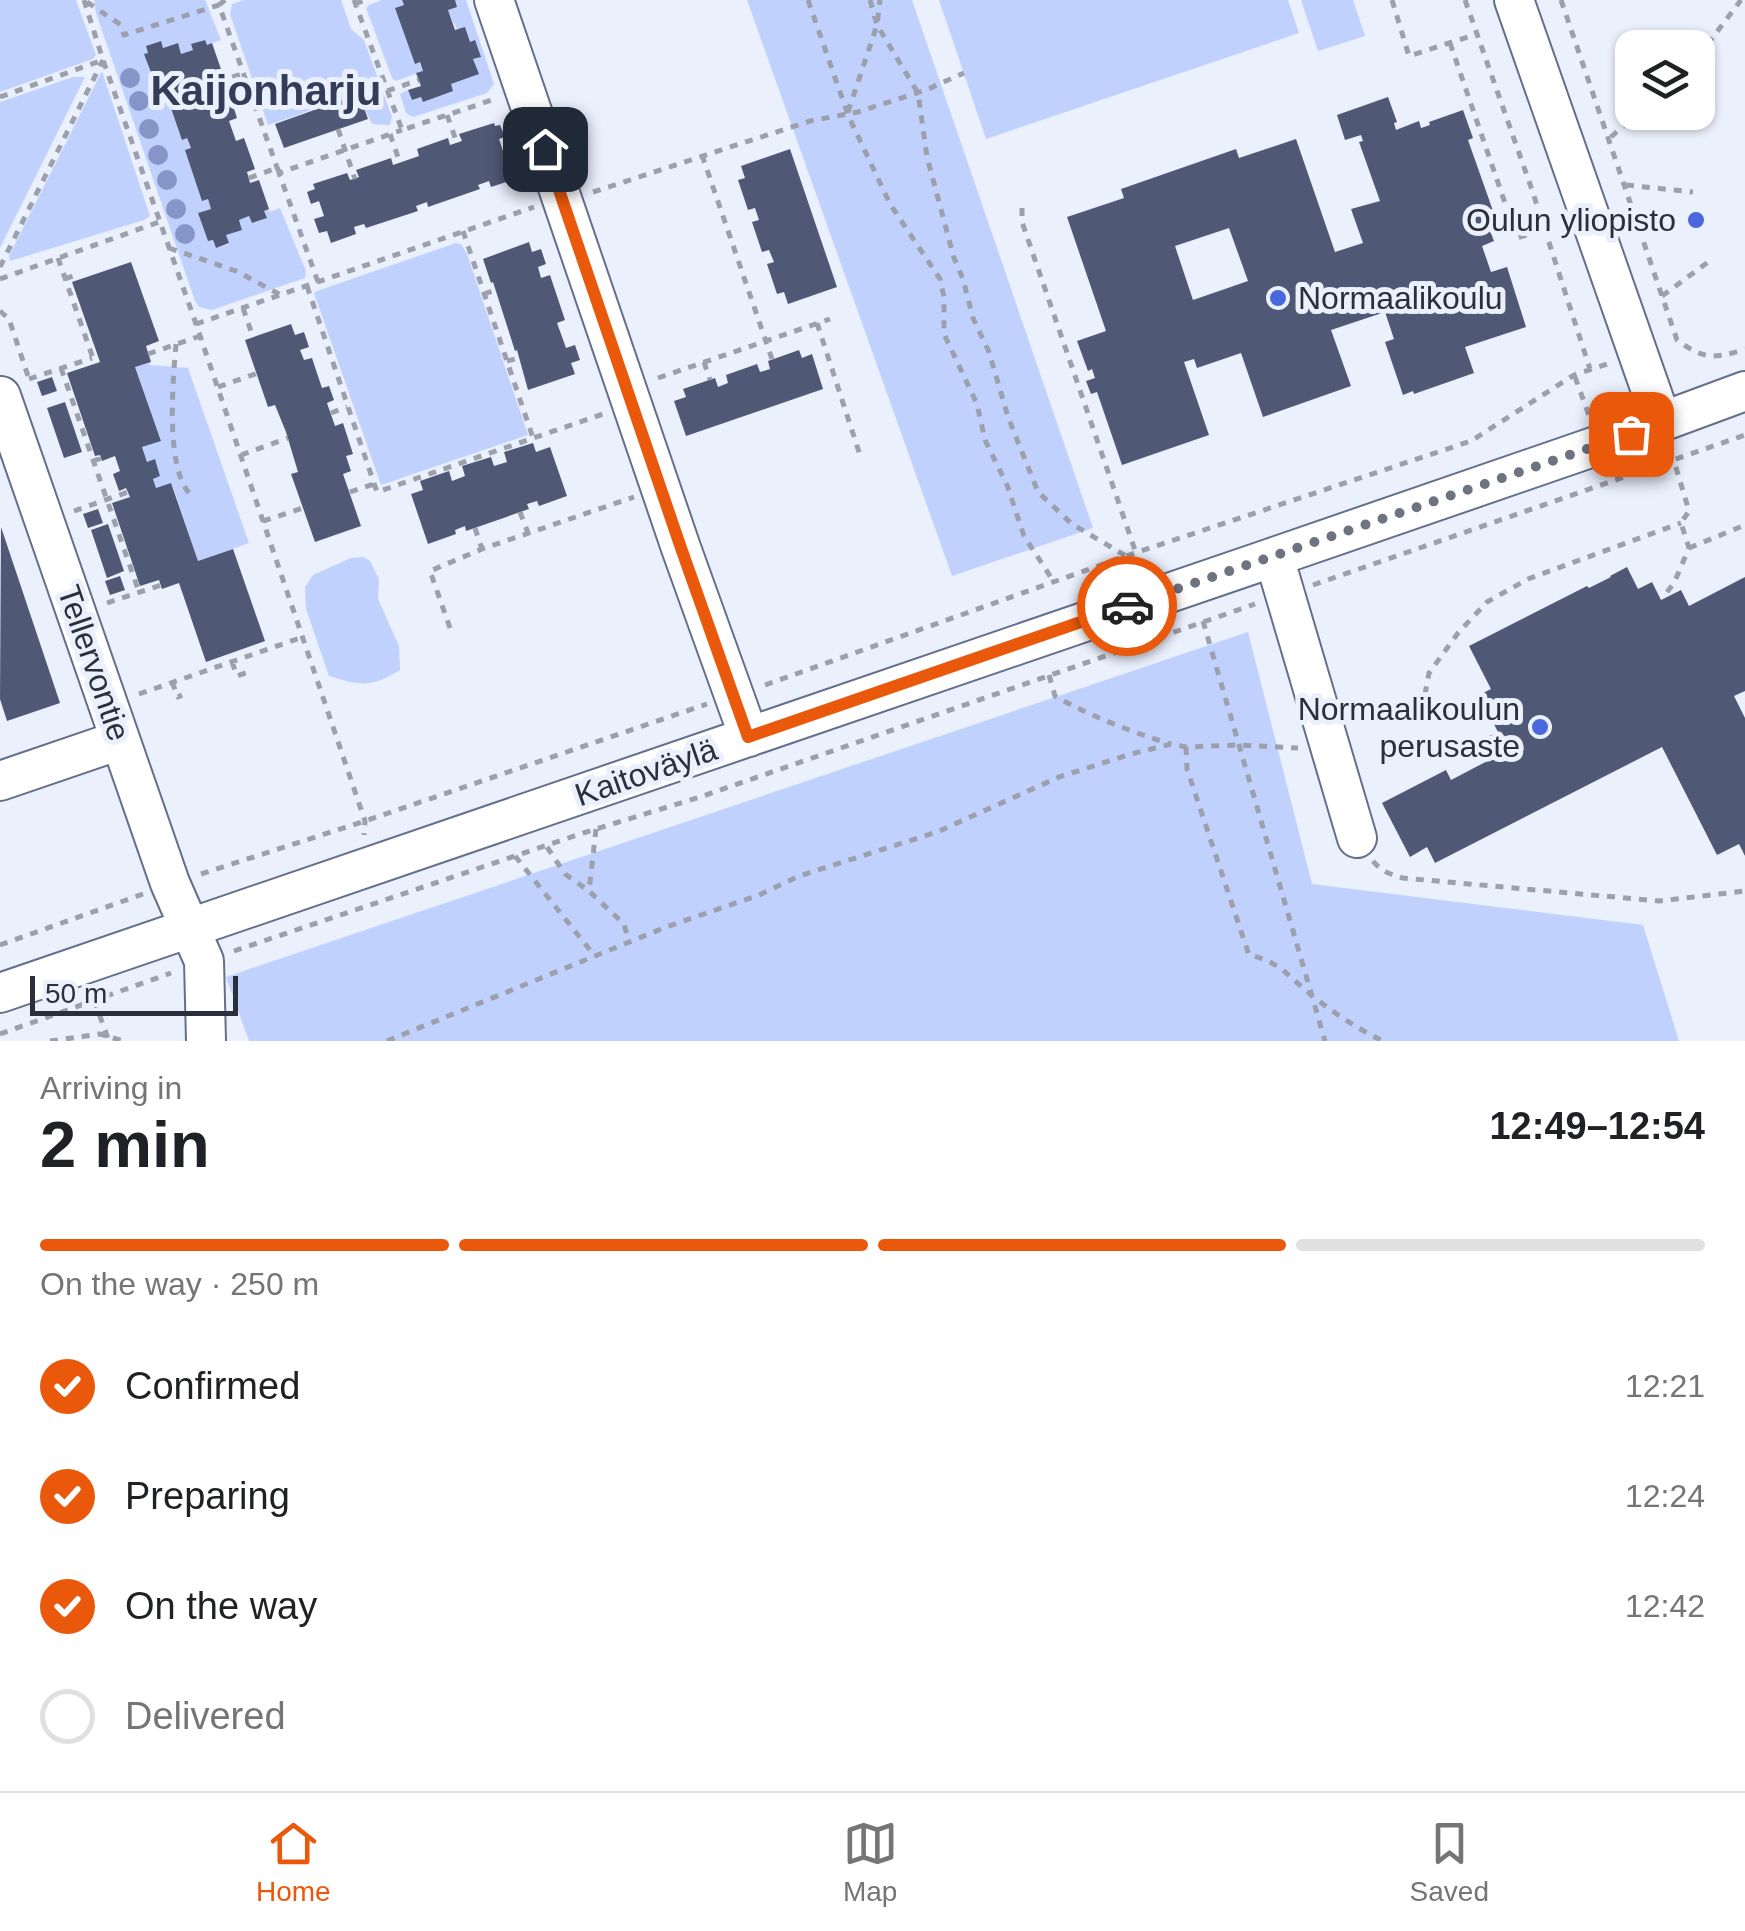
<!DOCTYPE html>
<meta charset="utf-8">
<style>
:root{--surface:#fff;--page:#f2f2f2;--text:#202124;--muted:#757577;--line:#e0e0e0;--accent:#ea580c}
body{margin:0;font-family:Arial,sans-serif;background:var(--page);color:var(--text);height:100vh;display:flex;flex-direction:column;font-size:38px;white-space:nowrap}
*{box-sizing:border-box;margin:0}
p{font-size:32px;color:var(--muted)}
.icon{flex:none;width:55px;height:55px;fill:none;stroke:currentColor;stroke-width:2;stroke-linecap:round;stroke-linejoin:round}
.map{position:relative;height:1041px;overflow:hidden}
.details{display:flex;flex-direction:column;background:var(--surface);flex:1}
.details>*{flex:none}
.tools{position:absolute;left:1615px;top:30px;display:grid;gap:20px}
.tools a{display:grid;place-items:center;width:100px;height:100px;border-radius:20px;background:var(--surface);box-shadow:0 2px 8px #0004;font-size:50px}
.scale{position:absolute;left:30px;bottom:25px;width:208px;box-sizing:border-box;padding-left:10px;border:5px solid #2b2f3c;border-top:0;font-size:28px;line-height:35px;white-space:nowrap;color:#2b2f3c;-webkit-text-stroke:8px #ebf0fd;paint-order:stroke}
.pin{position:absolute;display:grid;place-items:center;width:85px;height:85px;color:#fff;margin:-42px;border-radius:20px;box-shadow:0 5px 15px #0006}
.courier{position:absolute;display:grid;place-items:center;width:100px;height:100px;margin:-50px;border:8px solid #ea580c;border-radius:50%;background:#fff;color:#222;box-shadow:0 2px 12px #0007}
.headline em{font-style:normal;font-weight:600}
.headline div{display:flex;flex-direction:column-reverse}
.headline{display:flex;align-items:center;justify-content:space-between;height:170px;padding:0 40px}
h1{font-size:65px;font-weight:600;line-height:75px}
.bar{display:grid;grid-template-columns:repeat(4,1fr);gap:15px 10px;align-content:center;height:120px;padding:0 40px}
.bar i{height:12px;border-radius:8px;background:var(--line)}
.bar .active{background:var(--accent)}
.bar p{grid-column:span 4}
ol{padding:0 40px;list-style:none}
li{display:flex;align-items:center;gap:30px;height:110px}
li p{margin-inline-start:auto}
li .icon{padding:10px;border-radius:50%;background:var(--accent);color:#fff;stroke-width:4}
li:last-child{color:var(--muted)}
li i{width:55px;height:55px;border:5px solid var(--line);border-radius:50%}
.menu{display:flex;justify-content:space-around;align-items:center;height:140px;border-top:2px solid var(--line);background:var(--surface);font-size:28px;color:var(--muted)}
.menu a{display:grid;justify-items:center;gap:5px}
.menu .active{color:var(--accent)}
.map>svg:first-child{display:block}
</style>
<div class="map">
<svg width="1745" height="1041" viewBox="0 0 1745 1041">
<rect width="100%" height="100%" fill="#ebf0fd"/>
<!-- green -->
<path fill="#c0d1fe" d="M 0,0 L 76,0 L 96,55 L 93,59 L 0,92 Z
M 94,0 L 205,0 L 221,40 L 207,45 L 204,40 L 192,44 L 193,50 L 181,54 L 177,43 L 163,48 L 160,41 L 146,46 L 148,53 L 145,55 L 154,83 L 167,79 L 171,90 L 165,92 L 182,139 L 187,138 L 211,209 L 198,213 L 208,241 L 213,240 L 216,248 L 229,244 L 226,235 L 242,229 L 239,220 L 249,216 L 252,223 L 266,218 L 264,211 L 269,209 L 270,212 L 280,208 L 306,271 L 305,278 L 212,310 L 199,307 L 195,301 L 96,13 Z
M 244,0 L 341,0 L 351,29 L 364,40 L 392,117 L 390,125 L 372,124 L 358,94 L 268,125 L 230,14 L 232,4 Z
M 382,0 L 402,0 L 404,5 L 396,8 L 423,71 L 396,81 L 392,78 L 366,8 L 369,5 Z
M 455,0 L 466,0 L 494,84 L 487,93 L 413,117 L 406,113 L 400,94 L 408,90 L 412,100 L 421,97 L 423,101 L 452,91 L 451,84 L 478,74 L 473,59 L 480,57 C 466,36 457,35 448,10 Z
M 747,0 L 912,0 L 1093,528 L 952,576 Z
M 939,0 L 1288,0 L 1299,33 L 986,139 Z
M 1301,0 L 1353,0 L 1365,36 L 1318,51 Z
M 102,71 L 150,216 L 144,220 L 10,261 L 9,256 Z
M 73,77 L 85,77 L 0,248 L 0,102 Z
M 456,243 L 461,244 L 467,254 L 528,435 L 381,485 L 314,293 L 317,291 Z
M 149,363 L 150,365 L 188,368 L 249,543 L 198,561 L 172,484 L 156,488 L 153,479 L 160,476 L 155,460 L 147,462 L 142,447 L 161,440 L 135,367 Z
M 363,557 L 370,561 L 379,579 L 378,599 L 399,646 L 400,670 C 369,689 360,685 329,676 L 306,609 L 305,587 L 313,575 L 351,558 Z
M 1248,632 L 1312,884 L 1643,925 L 1679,1041 L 249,1041 L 226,977 Z"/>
<!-- building -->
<path fill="#4f5975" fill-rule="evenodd" d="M 402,0 L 455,0 L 457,7 L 448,10 L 455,30 L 465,27 L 470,42 L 475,40 L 481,57 L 473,59 L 479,74 L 451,84 L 453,91 L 423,102 L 421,97 L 412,100 L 408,90 L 421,86 L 416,73 L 423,71 L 420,62 L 415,64 L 395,8 L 404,5 Z
M 205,40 L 207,45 L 212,43 L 223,75 L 216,78 L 219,86 L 226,84 L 237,118 L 229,121 L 236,141 L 244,138 L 255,169 L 247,172 L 250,183 L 259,180 L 269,209 L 264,211 L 267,218 L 252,223 L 249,216 L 239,220 L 242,230 L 226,235 L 229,243 L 216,248 L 213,240 L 208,241 L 198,213 L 211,209 L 208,199 L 202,201 L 185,150 L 191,148 L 187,138 L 182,140 L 165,91 L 171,90 L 167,79 L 155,83 L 144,54 L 148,53 L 146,46 L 161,41 L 163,48 L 178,43 L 181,54 L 193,50 L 191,44 Z
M 297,77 L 301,91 L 282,97 L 278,83 Z
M 359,94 L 368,119 L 284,148 L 275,124 Z
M 1388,97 L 1397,122 L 1394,123 L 1396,130 L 1419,121 L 1421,128 L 1430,125 L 1429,122 L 1463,110 L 1473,138 L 1468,140 L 1498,225 L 1489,228 L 1494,241 L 1482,246 L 1491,272 L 1507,267 L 1526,327 L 1465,347 L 1474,373 L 1414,394 L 1413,391 L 1403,395 L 1385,342 L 1394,339 L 1385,312 L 1331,330 L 1351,386 L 1263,417 L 1241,353 L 1197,368 L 1194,359 L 1184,362 L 1209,435 L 1122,465 L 1097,392 L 1091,394 L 1086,381 L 1095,378 L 1092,369 L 1088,371 L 1077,341 L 1106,331 L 1067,217 L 1124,198 L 1121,189 L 1236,149 L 1239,158 L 1296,139 L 1335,252 L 1363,243 L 1351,209 L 1380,201 L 1359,142 L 1363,141 L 1361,135 L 1345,140 L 1337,115 ZM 1229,228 L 1248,281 L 1193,300 L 1175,246 Z
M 494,123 L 495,126 L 500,125 L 505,137 L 499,139 L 504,154 L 512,151 L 517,165 L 511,167 L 515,179 L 491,187 L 489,181 L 478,185 L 480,189 L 428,207 L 427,202 L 416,206 L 418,211 L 366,228 L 364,224 L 354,227 L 356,234 L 331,243 L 327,231 L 319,233 L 314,219 L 324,216 L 319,201 L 311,204 L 307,192 L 315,189 L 313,184 L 347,173 L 350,180 L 359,177 L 356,170 L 391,158 L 393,165 L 419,156 L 417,149 L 448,138 L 450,145 L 462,141 L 459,134 Z
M 790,149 L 837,287 L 788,304 L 784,292 L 777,294 L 767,264 L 774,262 L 769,250 L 762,252 L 752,222 L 759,220 L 755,208 L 748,210 L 738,180 L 745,178 L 741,166 Z
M 529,242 L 532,252 L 541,249 L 546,264 L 538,267 L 541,278 L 550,275 L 565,320 L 557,323 L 561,334 L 566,348 L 575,345 L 580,360 L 571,363 L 575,374 L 528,390 L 517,350 L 515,351 L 493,282 L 491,283 L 483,259 Z
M 131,262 L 159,341 L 146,346 L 151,362 L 135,367 L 161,441 L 142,447 L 147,462 L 155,459 L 160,476 L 153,479 L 156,488 L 171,483 L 198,561 L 233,549 L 265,641 L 206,662 L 179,583 L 162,589 L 159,580 L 140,586 L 112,503 L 130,497 L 126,488 L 119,491 L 113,474 L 120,471 L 115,456 L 102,461 L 100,455 L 95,456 L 67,373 L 100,362 L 72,282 Z
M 291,324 L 295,335 L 304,332 L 309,347 L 300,350 L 304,360 L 312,358 L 322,388 L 329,386 L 334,400 L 327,403 L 335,426 L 343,423 L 353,454 L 346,456 L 351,471 L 343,474 L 361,526 L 315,542 L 291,474 L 298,472 L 286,432 L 275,405 L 268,407 L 245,340 Z
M 799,350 L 802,358 L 812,354 L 823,389 L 686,436 L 674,401 L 686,397 L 683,389 L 715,378 L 718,387 L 728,383 L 726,375 L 757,364 L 760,372 L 770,369 L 768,361 Z
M 52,377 L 57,391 L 42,396 L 37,382 Z
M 65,402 L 82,452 L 64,458 L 47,408 Z
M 533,443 L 536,452 L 550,447 L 567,496 L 539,506 L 537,501 L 527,504 L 529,509 L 466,531 L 465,526 L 455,530 L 456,534 L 428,544 L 411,494 L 423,490 L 420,481 L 449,471 L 452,481 L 465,476 L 462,466 L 491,457 L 494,466 L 507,462 L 504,452 Z
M 98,509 L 103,523 L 88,528 L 83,514 Z
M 108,524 L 124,571 L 107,578 L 91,530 Z
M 1,527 L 60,703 L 7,721 L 0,699 Z
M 1627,567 L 1638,589 L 1652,582 L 1661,600 L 1681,590 L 1689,606 L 1745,577 L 1745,691 L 1734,696 L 1745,718 L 1745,856 L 1739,844 L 1717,855 L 1662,747 L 1435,863 L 1427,847 L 1410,857 L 1382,803 L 1446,770 L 1451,780 L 1495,757 L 1485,738 L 1498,732 L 1479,695 L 1491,689 L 1469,646 L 1587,586 L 1589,588 L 1611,577 L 1610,576 Z
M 120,576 L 125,590 L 110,595 L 105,581 Z"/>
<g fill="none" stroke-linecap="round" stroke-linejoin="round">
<defs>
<path id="minor" d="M 494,0 L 681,548 L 749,737
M 1514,0 L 1662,422
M 1,396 L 170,883 L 204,961 L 206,1041
M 1274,557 L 1357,838
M 0,781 L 120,740
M 0,993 L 1274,557 L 1599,445 L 1745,391"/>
</defs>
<!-- minor casing -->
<use href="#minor" stroke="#646f8c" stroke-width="42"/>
<!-- path -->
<path stroke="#9ca0ad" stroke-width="5" stroke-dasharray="8 8" stroke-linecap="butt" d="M 84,0 L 103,60 L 196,324 L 365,821 L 364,835
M 225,0 L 219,5 L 279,173
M 354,0 L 402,130 L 495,99
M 808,0 L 848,115 L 890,204 L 940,279 L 944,297 L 944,334 L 977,404 L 985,440 L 1007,485 L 1024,536 L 1054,582
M 870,0 L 877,25 L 918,93 L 927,157 L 954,258 L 963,279 L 973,318 L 989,352 L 1008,417 L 1038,492 L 1072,524 L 1126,556
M 1392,0 L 1409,56 L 1477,34
M 1465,0 L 1531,187 L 1590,369
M 1561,0 L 1677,340 C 1704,360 1715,359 1745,349
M 87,2 L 121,25 L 124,35 L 219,5
M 355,4 L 365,0
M 1450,43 L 1517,238 L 1545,229
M 1698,57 L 1741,0
M 217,82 L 242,74
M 387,91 L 419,80
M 0,97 L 100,61
M 848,112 L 877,25 L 880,0
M 447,115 L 457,143
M 338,129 L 355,179
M 390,134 L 400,163
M 1611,137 L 1639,112
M 702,155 L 772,359
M 249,178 L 277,168
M 1626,185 L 1693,192
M 593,192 L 810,121 L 858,112 L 926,90 L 964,73
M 1022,208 L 1022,222 L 1136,553
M 1512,226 L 1541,216
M 463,231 L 533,438
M 169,248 L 236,271 L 281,295
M 58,258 L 95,364
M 0,267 L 103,60
M 0,279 L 159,222
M 65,279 L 73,276 L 75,281
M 318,282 L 279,173 L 402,130
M 307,286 L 377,492 L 603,414
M 484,294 L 496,290
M 1662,296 L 1711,260
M 243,308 L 253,337
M 0,311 L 9,319 L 28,376
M 817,323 L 860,455
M 196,324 L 534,207
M 176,344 C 173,380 165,468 190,494
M 148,354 L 200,336
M 507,361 L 519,358
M 704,362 L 710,380
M 61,368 L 139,592
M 1575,377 L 1590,418
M 658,378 L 830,319
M 29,379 L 92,358
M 218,387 L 258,373
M 331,413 L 347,407
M 241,455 L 288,438
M 93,461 L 99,459 L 98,455
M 350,492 L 374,484
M 74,511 L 128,492
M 520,512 L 528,533
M 263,521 L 303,508
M 475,528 L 482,549
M 1689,548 L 1745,525
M 1313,585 L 1745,435
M 1667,592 L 1674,583 L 1689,548 L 1681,523 L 1689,511 L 1674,461
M 107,603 L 161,585
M 1203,621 L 1325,1041
M 450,628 L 430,571 L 482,549 L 634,497
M 232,662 L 237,676 L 248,672
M 1049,675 L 1055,696 C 1092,717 1130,731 1170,744
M 172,682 L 178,697 L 182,695
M 765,685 L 1126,556 L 1471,441 L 1574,375 L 1607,364
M 139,694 L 303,637
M 1422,710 L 1429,673 L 1458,633 L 1487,602 L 1528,579 L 1681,523
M 1186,747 L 1187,769 L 1249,955 C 1282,962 1290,979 1315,998 C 1337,1015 1358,1029 1383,1041
M 596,829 L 589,891 L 624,924 L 629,942
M 547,847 L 565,874 L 589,891
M 515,856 L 594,955
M 1373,861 C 1381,871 1391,875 1403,878 L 1659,901 L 1745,891
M 201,874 L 365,821 L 707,704
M 0,945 L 143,894
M 234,951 L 580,834 L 700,797 L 1255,604
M 94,1000 L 109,1041
M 0,1034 L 171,973
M 50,1041 L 100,1034 L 123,1041
M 387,1041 L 666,927 L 759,895 L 799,876 L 937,832 L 1059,777 L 1131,754 L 1171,744 L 1186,747 L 1238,745 L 1298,748"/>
<!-- minor -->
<use href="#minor" stroke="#fff" stroke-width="38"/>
</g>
<!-- trees -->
<g fill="#8695c8">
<circle cx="130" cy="78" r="10"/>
<circle cx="139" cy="101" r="10"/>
<circle cx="149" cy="129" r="10"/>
<circle cx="158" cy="155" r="10"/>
<circle cx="167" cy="180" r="10"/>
<circle cx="176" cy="209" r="10"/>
<circle cx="185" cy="234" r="10"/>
</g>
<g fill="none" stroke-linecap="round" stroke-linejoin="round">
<!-- done -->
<path stroke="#6e7380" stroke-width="10" stroke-dasharray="0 18" d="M 1127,606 L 1631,434"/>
<!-- route -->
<path stroke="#ea580c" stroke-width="12" d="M 545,149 L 681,548 L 748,737 L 1127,606"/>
</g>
<!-- markers -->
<g fill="#4a67db" stroke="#ebf0fd" stroke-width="4">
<circle cx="1696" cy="220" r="10"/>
<circle cx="1278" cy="298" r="10"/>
<circle cx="1540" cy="727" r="10"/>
</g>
<g text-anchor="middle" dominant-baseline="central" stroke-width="10" stroke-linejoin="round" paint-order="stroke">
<!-- poi labels -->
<g font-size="32" fill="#2b2f3c" stroke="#ebf0fd" text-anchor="end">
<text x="1676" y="220">Oulun yliopisto</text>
<text x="1298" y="298" text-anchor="start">Normaalikoulu</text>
<text x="1520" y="709">Normaalikoulun<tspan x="1520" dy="37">perusaste</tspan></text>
</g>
<!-- street labels -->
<g font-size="32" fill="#2b2f3c" stroke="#ebf0fd">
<text transform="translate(94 663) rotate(71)">Tellervontie</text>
<text transform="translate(646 772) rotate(-19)">Kaitoväylä</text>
</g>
<!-- district labels -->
<g font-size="42" font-weight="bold" fill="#333d57" stroke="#ebf0fd">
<text x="266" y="90">Kaijonharju</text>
</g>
</g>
</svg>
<div class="tools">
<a><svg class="icon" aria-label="layers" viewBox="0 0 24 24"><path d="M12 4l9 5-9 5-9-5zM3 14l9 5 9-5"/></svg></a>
</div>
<div class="scale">50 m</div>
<div class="pin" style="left:1631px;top:434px;background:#ea580c"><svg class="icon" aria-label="bag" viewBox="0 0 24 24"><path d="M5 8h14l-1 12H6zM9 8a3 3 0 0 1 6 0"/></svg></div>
<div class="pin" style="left:545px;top:149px;background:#1f2937"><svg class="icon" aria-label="home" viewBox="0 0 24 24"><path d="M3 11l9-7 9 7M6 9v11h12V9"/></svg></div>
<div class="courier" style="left:1127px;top:606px"><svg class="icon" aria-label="car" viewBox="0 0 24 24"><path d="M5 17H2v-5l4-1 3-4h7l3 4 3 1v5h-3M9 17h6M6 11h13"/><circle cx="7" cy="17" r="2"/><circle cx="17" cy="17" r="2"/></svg></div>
</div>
<section class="details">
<div class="headline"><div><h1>2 min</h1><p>Arriving in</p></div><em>12:49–12:54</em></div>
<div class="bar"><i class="active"></i><i class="active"></i><i class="active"></i><i></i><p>On the way · 250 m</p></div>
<ol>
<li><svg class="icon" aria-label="check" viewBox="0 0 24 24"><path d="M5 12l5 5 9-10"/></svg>Confirmed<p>12:21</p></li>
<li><svg class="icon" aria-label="check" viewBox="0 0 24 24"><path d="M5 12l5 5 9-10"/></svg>Preparing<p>12:24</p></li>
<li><svg class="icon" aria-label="check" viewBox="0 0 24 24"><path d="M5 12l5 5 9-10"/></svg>On the way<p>12:42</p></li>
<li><i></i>Delivered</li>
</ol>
</section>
<nav class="menu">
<a class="active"><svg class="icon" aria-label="home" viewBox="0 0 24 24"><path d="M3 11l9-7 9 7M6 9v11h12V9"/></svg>Home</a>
<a><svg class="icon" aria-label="map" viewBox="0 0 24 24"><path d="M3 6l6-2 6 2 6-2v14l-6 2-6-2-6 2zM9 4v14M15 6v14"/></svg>Map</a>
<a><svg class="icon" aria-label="saved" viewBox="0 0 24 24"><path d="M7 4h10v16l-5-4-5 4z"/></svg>Saved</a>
</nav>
